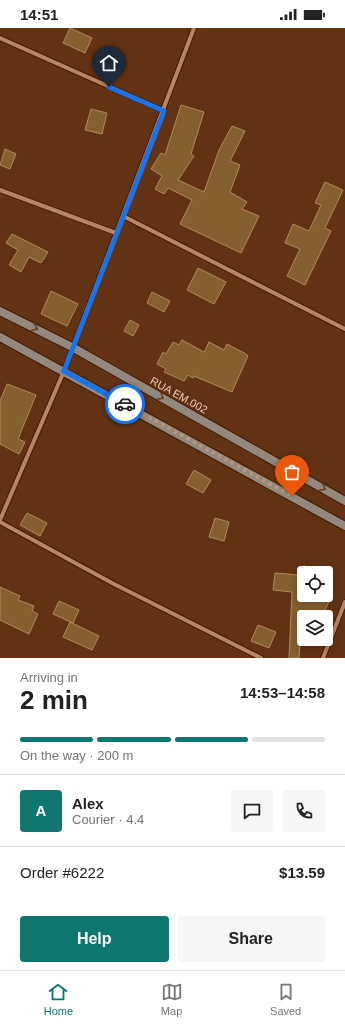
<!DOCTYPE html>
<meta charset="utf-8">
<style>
:root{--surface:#fff;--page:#f6f6f6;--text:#222;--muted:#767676;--line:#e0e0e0;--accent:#0f766e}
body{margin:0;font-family:Helvetica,sans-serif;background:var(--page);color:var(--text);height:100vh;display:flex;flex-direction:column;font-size:15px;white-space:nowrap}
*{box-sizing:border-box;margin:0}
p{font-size:13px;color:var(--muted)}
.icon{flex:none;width:22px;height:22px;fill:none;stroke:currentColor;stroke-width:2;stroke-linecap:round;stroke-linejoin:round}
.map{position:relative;height:630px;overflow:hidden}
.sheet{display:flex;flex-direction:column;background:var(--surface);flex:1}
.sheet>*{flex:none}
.tools{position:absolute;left:297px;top:538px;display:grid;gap:8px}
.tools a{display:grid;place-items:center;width:36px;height:36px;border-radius:4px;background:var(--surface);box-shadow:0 2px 10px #0003;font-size:20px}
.pin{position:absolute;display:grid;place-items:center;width:34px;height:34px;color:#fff;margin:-41px -17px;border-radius:50% 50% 50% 0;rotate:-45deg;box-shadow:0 0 4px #0007}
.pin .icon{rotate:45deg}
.courier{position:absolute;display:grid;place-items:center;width:40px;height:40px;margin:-20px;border:3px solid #1a73e8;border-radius:50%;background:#fff;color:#222;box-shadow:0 1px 5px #0007}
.headline em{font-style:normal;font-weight:600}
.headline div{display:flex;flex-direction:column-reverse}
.headline{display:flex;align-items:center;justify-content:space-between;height:68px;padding:0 20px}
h1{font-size:26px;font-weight:600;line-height:30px}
.bar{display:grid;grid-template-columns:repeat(4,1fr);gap:6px 4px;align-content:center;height:48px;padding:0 20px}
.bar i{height:5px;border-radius:3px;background:var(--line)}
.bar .selected{background:var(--accent)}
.bar p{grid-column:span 4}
.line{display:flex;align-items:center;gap:10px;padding:0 20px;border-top:1px solid var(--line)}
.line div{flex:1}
.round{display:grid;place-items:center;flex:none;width:42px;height:42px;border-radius:4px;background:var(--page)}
.action{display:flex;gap:8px;margin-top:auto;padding:8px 20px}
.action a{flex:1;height:46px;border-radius:4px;background:var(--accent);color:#fff;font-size:16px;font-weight:600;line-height:46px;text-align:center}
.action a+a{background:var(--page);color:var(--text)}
.status{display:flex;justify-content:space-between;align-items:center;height:28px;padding:0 20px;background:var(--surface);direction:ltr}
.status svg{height:11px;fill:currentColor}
.dock{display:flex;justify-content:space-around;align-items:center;height:56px;border-top:1px solid var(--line);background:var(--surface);font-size:11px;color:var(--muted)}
.dock a{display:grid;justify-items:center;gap:2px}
.dock .selected{color:var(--accent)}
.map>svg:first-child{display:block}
</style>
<div class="status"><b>14:51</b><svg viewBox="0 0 49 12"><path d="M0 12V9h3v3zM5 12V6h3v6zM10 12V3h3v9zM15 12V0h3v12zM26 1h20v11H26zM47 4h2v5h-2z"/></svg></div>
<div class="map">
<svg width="345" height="630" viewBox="0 0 345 630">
<rect width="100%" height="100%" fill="#623212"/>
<!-- building -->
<path fill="#855f2e" stroke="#b28a59" d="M 70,0 L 92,10 L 85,25 L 63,15 Z
M 181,77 L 204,84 L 191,126 L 194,128 L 178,152 L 204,164 L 219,122 L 232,98 L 245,103 L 230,133 L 240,137 L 230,164 L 247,174 L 242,181 L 259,188 L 241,225 L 180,196 L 192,172 L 168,160 L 164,166 L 155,161 L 162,148 L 151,141 L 161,125 L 165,127 Z
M 91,81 L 107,85 L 102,106 L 85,102 Z
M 5,121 L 16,126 L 10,141 L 0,137 Z
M 325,154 L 343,162 L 325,200 L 331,203 L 305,257 L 287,248 L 300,221 L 285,215 L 293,196 L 309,203 L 321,177 L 315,175 Z
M 12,206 L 48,224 L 41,235 L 29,229 L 21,244 L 9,237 L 18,222 L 6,215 Z
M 198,240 L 226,254 L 214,276 L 187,262 Z
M 51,263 L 78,276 L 67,298 L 41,286 Z
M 152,264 L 170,273 L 164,284 L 147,275 Z
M 130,292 L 139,297 L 133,308 L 124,303 Z
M 182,312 L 204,324 L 209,314 L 224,322 L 227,316 L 246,326 L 248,328 L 232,364 L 194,348 L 193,350 L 188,347 L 184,353 L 164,344 L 166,341 L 157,336 L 163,324 L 166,326 L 173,314 L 179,317 Z
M 7,356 L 36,367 L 18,411 L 25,414 L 19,426 L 0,416 L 0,373 Z
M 194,442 L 211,452 L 203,465 L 186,456 Z
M 27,485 L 47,495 L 40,508 L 20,497 Z
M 215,490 L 229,494 L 224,513 L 209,509 Z
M 304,537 L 304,567 L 332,567 L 322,589 L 304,589 L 304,604 L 301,603 L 299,630 L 289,630 L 292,564 L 273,562 L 275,545 L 299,547 Z
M 0,559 L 20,568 L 18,572 L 34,578 L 32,583 L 38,586 L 29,606 L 0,592 Z
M 59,573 L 79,582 L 73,595 L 53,586 Z
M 70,594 L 99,608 L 92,622 L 63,609 Z
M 258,597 L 276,604 L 269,620 L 251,613 Z"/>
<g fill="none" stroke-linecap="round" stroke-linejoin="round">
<defs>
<path id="street" d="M 0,10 L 164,83
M 0,162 L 116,205
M 123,188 L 345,301
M 0,492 L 64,343 L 194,0
M 0,494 L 112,555 L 261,630
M 323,630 L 345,574"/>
<path id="secondary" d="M 0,283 L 72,319 L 345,473
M 0,309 L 345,498"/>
</defs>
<!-- street casing -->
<use href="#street" stroke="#401c04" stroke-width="6"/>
<!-- secondary casing -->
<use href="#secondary" stroke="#401c04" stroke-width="10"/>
<!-- street -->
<use href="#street" stroke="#ba8363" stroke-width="4"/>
<!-- secondary -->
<use href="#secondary" stroke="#93887d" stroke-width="8"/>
</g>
<!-- one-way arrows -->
<defs><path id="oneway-chevron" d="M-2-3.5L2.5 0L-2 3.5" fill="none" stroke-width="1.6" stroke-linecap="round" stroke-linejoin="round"/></defs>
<g stroke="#673b1d">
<use href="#oneway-chevron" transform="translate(35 300) rotate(27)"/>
<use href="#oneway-chevron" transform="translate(161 369) rotate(29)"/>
<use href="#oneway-chevron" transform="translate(323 460) rotate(29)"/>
</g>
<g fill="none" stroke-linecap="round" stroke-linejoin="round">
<!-- done -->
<path stroke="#ba9680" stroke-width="4" stroke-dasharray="0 7.2" d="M 125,376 L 292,468"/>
<!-- route -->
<path stroke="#1a73e8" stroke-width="5" d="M 109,59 L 164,83 L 64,343 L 125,376"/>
</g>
<g text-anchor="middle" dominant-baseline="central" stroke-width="3.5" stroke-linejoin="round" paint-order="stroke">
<!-- street labels -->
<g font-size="11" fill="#eaccbb" stroke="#623212">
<text transform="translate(179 367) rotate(29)">RUA EM.002</text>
</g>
</g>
</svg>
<div class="tools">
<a><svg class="icon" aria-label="locate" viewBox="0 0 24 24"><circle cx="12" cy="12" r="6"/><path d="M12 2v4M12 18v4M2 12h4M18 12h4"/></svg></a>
<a><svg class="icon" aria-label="layers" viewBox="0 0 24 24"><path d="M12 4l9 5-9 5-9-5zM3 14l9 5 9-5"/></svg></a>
</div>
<div class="pin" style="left:292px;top:468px;background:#ea580c"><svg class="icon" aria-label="bag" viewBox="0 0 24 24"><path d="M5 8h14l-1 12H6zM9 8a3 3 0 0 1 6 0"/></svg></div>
<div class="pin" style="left:109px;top:59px;background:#1f2937"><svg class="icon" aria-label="home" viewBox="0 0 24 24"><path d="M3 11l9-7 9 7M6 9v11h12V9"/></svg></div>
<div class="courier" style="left:125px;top:376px"><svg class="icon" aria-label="car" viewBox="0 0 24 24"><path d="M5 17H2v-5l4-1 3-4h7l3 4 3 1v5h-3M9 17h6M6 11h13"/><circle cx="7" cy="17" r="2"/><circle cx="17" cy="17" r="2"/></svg></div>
</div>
<section class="sheet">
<div class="headline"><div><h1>2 min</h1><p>Arriving in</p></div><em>14:53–14:58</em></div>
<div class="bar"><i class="selected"></i><i class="selected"></i><i class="selected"></i><i></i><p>On the way · 200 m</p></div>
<div class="line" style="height:72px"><b class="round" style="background:var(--accent);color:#fff">A</b><div><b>Alex</b><p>Courier · 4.4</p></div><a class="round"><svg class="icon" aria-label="chat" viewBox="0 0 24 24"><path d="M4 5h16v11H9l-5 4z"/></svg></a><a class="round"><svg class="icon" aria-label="phone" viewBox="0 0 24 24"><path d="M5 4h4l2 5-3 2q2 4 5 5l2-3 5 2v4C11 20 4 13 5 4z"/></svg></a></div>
<div class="line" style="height:52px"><div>Order #6222</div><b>$13.59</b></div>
<div class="action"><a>Help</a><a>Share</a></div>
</section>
<nav class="dock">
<a class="selected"><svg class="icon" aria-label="home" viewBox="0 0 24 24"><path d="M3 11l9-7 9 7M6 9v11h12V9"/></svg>Home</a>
<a><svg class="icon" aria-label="map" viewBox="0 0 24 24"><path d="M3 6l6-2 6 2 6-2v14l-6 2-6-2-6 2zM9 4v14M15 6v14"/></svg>Map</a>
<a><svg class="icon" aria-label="saved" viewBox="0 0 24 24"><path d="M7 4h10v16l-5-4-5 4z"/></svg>Saved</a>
</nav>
